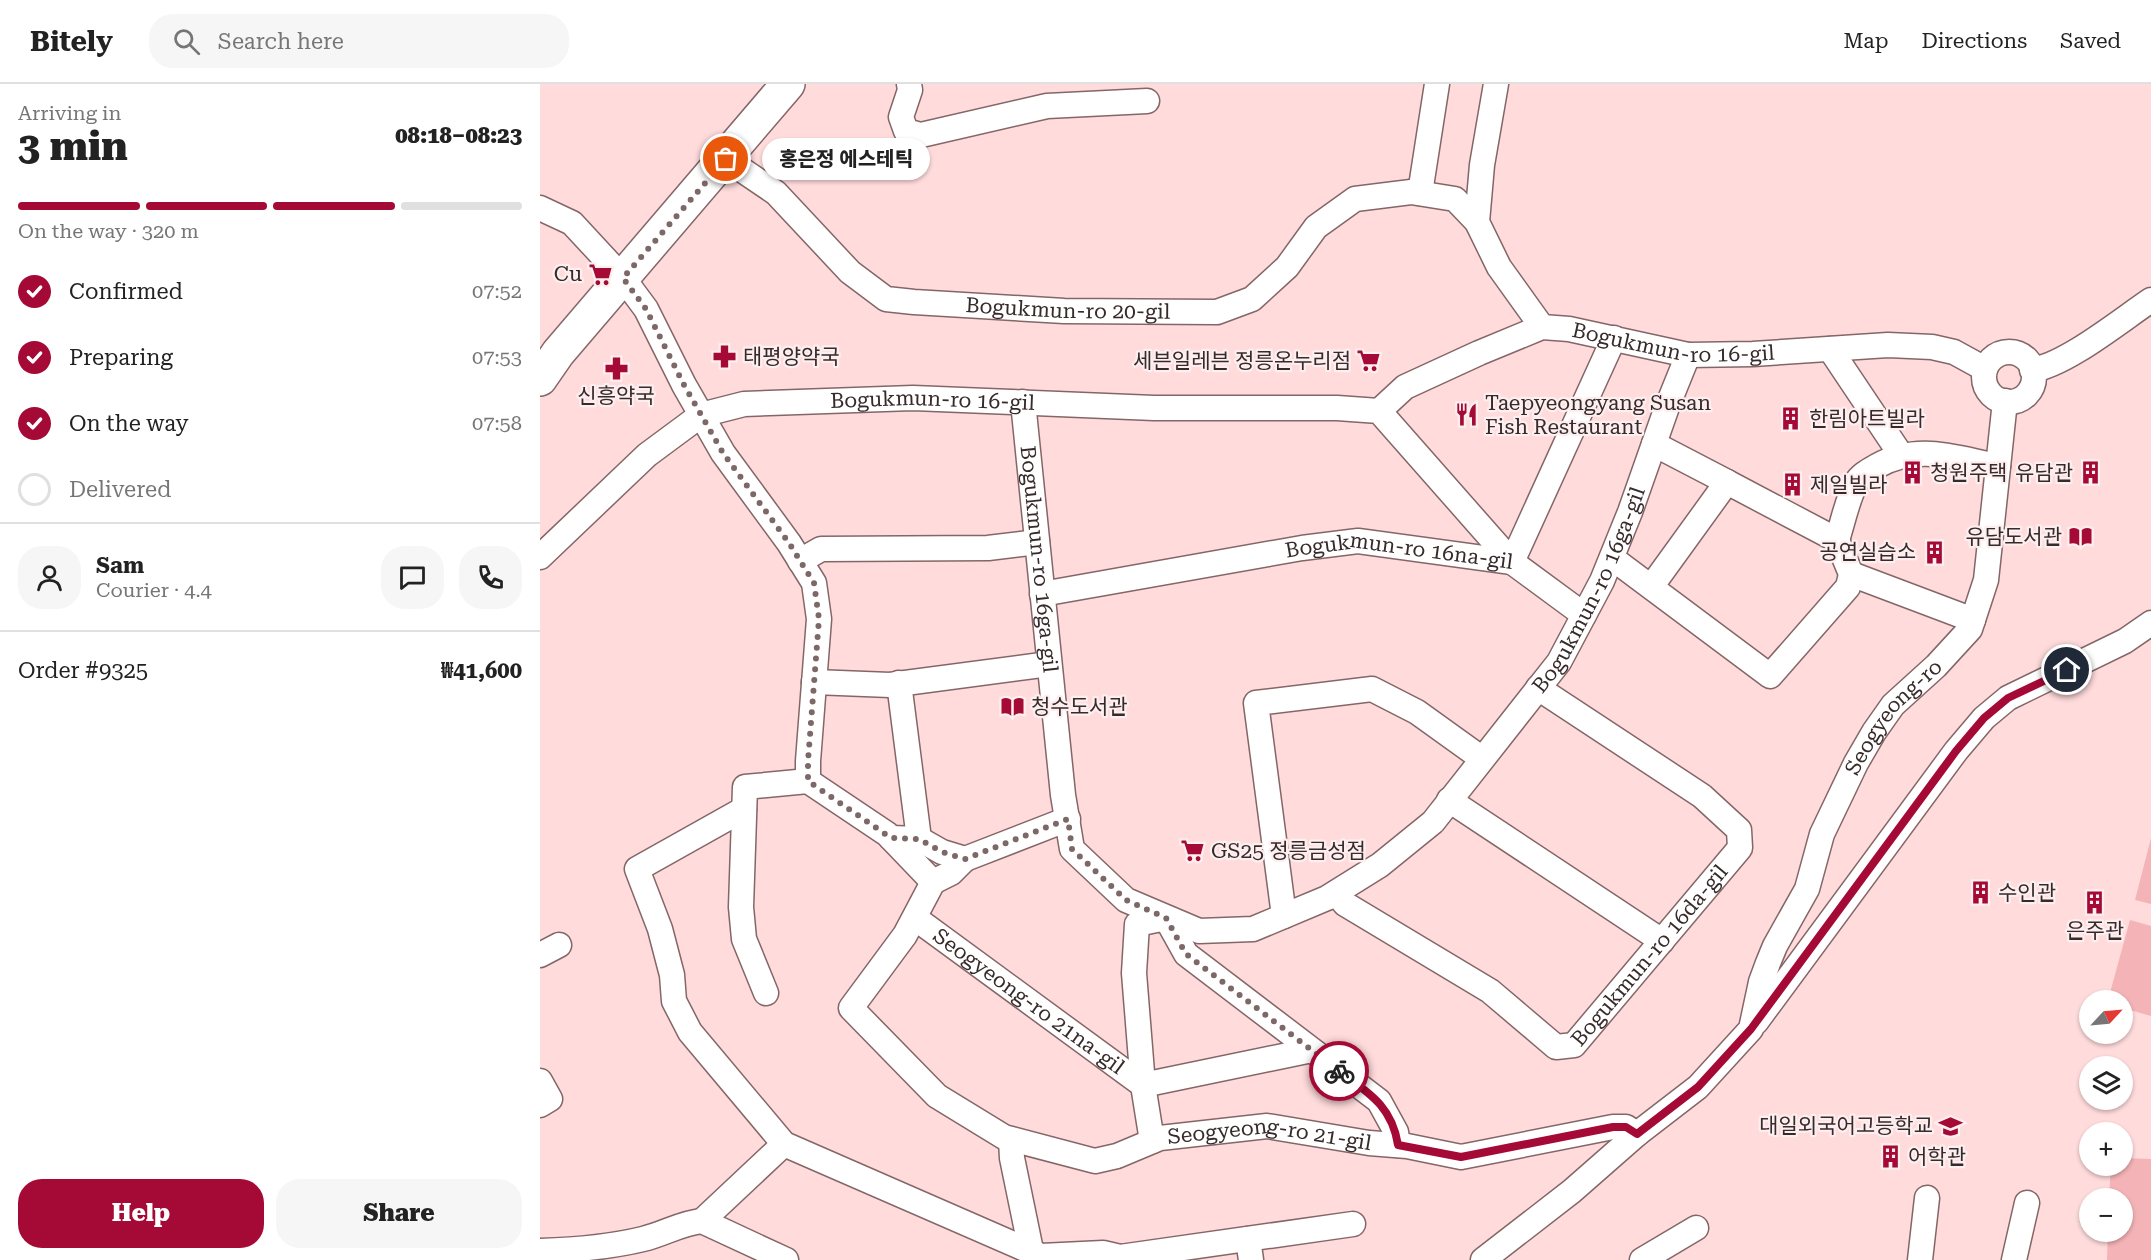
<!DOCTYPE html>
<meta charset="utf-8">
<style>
:root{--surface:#fff;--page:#f6f6f6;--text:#222;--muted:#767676;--line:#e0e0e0;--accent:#a50935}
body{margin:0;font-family:"Roboto Serif","Noto Sans KR",serif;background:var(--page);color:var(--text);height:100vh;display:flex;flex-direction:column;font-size:22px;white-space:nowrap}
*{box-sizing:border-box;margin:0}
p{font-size:20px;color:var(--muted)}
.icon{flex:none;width:33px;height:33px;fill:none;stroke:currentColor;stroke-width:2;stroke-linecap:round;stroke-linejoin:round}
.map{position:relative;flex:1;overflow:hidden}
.details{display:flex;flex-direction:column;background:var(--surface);width:540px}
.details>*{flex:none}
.needle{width:39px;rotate:64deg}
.tools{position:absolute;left:1539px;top:906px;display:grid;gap:12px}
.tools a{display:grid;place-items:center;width:54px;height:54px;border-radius:50%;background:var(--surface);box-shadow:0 2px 4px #0004;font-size:30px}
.pin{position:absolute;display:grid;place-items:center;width:51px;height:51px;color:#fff;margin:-26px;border:3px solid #fff;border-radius:50%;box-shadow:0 2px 6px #0007}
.courier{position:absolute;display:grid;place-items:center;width:60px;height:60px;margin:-30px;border:4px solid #a50935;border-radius:50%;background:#fff;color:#222;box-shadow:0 2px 8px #0007}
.bubble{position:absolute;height:42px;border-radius:21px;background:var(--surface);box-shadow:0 2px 4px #0004;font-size:20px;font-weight:800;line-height:42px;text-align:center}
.head em{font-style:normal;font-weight:800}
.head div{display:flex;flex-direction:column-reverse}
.head{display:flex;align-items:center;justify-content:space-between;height:102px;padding:0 18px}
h1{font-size:39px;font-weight:800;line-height:45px}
.bar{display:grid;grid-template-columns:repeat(4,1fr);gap:9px 6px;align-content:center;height:72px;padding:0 18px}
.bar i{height:8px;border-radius:4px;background:var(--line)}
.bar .selected{background:var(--accent)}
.bar p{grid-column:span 4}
.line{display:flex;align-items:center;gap:15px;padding:0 18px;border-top:2px solid var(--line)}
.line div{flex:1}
.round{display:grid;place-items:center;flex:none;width:63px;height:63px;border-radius:24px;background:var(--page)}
ol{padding:0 18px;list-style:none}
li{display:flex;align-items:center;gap:18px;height:66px}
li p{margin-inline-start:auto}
li .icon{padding:6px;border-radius:50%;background:var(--accent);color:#fff;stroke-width:4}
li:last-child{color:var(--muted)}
li i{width:33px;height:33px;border:3px solid var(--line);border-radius:50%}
.button{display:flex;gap:12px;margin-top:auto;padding:12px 18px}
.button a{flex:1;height:69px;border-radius:24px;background:var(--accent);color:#fff;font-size:24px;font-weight:800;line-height:69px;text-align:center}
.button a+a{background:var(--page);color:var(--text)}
header{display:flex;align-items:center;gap:36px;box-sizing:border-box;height:84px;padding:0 30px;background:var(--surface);border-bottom:2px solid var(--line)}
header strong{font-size:28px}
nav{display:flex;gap:33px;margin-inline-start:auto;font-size:21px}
.search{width:420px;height:54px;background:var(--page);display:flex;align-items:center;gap:15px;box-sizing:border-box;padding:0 21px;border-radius:24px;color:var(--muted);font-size:22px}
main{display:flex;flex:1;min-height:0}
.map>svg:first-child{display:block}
</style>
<header>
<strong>Bitely</strong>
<div class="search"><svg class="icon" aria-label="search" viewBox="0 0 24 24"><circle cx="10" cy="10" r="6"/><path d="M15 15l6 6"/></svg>Search here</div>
<nav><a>Map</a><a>Directions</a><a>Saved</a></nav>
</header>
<main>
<section class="details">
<div class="head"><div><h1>3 min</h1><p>Arriving in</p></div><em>08:18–08:23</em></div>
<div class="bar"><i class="selected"></i><i class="selected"></i><i class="selected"></i><i></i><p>On the way · 320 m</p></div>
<ol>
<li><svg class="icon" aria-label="check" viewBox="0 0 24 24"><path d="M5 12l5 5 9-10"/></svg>Confirmed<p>07:52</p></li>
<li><svg class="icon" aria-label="check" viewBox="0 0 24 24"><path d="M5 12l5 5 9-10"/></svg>Preparing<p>07:53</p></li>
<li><svg class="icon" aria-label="check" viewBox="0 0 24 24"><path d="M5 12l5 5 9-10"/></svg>On the way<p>07:58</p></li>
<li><i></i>Delivered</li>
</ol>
<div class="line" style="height:108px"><a class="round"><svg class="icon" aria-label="person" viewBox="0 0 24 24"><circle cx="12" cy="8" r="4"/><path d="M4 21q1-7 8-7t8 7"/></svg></a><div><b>Sam</b><p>Courier · 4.4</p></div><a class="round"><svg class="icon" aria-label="chat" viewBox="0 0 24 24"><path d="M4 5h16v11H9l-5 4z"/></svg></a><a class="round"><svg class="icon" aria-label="phone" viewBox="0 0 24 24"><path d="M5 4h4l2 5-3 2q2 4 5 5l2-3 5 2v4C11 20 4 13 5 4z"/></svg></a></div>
<div class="line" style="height:78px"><div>Order #9325</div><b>₩41,600</b></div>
<div class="button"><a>Help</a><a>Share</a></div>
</section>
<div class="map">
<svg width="1611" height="1176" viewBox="0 0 1611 1176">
<rect width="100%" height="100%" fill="#ffdbdc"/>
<!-- green -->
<path fill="#f4b3b6" d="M 1611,754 L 1611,820 L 1595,816 Z
M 1590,836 L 1611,842 L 1611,932 L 1583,924 L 1582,916 L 1568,916 Z
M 1583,1074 L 1611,1075 L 1611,1176 L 1567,1176 L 1568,1148 L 1582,1148 L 1582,1114 L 1569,1114 L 1571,1082 L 1582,1082 Z"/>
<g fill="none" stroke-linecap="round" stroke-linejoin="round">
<defs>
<g id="minor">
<path d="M 369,0 L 370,6 L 361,33 L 366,47 L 381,51 L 507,22 L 607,17"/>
<path d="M 956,0 L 942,81 L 937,138 L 959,183 L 1002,243"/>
<path id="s1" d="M 186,75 L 236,109 L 310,188 L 346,215 L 374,218 L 524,227 L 677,228 L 712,215 L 747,183 L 776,143 L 815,115 L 871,108 L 915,115 L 937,138"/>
<path d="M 880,109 L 897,0"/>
<path d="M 0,124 L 32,139 L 83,194 L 106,225 L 144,301 L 183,369 L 249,459 L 274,499 L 279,535 L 268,677 L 268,697"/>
<path d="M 1290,265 L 1361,371"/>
<circle cx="1469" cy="293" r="25"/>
<path d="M 1492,286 C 1526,281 1581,236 1611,216"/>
<path id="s2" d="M 483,318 L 523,711 L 532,765 L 586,816 L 659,847 L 713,845 L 787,814 L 840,781 L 893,738 L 1019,578 L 1062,497 L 1090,428 L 1127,323 L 1148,271"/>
<path id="s3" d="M 839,327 L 865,303 L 939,269 L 1002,243 L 1029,245 L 1148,271 L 1213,270 L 1348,261 L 1392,263 L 1414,268 L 1445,285"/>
<path d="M 1114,360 L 1187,398"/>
<path d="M 1297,456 C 1303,438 1307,416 1316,399 C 1320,391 1330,386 1337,382 C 1378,359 1415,374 1458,382"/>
<path id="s4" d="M 0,473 L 107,371 L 161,331 L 204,320 L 373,314 L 614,324 L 797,324 L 839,327 L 972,478 L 1044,531"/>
<path d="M 1072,474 L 1230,592 L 1308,503 L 1311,490 L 1297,456 L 1187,398 L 1111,503"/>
<path d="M 260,477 L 281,465 L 448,464 L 497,458"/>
<path d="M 1311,490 L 1433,536"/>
<path id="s5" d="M 502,510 L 762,464 L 818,457 L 972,478 L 1074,254"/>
<path d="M 274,598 L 350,601 L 509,580"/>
<path d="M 359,599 L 379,755"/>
<path d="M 909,716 L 1122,857"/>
<path d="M 204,725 L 97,785 L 120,845 L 132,891 L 134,917 L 150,948 L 244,1060 L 501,1172 L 563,1169 L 580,1173 L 813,1140"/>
<path d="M 351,754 L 379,755 L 402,768 L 425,775 L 528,735"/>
<path id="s6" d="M 425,775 L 411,789 L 393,798 L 365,851 L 311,924 L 397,1012 L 464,1053 L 555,1077 L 577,1072 L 620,1054 L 727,1042 L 829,1059 L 867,1062 L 921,1073 L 1073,1043 L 1086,1043 L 1097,1050"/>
<path id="s7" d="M 796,809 L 805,820 L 950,907 L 1016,963 L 1034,961 L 1200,764 L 1199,746 L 1162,712 L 998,604"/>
<path d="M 744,832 L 716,619 L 832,605 L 877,628 L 941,674"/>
<path id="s8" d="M 375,834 L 603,1001 L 612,1057"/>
<path d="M 0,871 L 19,861"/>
<path d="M 226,909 L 204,855 L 201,823 L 205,703 L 268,697 L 347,750 L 393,798"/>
<path d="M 1216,938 L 1416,667 L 1444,634 L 1468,614 L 1585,557 L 1611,539"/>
<path d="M 772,966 L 603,1001 L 594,889 L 597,840 L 626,834 L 646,870 L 839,1017 L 856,1048 L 858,1061"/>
<path d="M 0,997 L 10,1015 L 0,1021"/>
<path d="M 471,1056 L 472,1074 L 493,1176"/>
<path d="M 162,1137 L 244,1060"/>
<path d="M 708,1155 L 711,1176"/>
<path d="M 0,1167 C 35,1166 70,1163 103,1155 C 124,1150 141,1139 162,1137 L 246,1176"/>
<path id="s9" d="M 943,1176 L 1032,1107 L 1097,1050 L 1158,1003 L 1211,945 L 1221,898 L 1228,879 L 1235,862 L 1267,805 L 1282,750 L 1316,679 L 1334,648 L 1353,621 L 1396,582 L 1430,545 L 1446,496 L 1465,317"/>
<path d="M 1102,1176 L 1156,1144"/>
<path d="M 1380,1176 L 1387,1114"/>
<path d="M 1474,1176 L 1487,1119"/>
</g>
<path id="secondary" d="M 0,295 L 18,269 L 248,0"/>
</defs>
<!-- minor casing -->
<use href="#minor" stroke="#846667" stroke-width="27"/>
<!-- secondary casing -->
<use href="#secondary" stroke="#846667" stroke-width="36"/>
<!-- minor -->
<use href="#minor" stroke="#fff" stroke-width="24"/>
<!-- secondary -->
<use href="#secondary" stroke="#fff" stroke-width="33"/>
</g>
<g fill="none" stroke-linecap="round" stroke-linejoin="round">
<!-- done -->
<path stroke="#7d6868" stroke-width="6" stroke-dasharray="0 10.8" d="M 186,75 L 83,194 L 106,225 L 144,301 L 183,369 L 249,459 L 274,499 L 279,535 L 268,677 L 268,697 L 351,754 L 379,755 L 402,768 L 425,775 L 528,735 L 532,765 L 586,816 L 626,834 L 646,870 L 799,987"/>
<!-- route -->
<path stroke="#a50935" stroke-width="8" d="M 799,987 C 829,1009 852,1022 858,1061 L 921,1073 L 1073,1043 L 1086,1043 L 1097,1050 L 1158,1003 L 1211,945 L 1416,667 L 1444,634 L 1468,614 L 1527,586"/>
</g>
<!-- icons -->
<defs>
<symbol id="supermarket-bare" viewBox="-9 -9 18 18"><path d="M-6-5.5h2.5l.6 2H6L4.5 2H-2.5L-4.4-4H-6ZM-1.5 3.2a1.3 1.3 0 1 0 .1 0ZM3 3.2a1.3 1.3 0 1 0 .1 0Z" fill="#a50935" stroke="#fdeeef" stroke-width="2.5" paint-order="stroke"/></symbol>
<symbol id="pharmacy-bare" viewBox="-9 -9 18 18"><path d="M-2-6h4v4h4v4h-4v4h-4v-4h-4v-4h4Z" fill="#a50935" stroke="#fdeeef" stroke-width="2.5" paint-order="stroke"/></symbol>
<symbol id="restaurant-bare" viewBox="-9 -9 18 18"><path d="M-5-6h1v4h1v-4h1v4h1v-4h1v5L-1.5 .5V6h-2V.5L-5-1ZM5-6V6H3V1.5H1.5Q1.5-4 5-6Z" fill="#a50935" stroke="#fdeeef" stroke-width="2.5" paint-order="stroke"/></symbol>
<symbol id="building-bare" viewBox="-9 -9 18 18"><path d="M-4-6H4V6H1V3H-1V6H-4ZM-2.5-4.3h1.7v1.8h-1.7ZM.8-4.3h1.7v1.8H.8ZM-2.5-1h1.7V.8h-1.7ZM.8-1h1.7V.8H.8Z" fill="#a50935" stroke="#fdeeef" stroke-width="2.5" paint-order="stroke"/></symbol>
<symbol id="library-bare" viewBox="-9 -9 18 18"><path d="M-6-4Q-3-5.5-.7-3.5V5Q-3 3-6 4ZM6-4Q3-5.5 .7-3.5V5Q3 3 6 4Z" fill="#a50935" stroke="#fdeeef" stroke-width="2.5" paint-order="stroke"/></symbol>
<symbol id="school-bare" viewBox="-9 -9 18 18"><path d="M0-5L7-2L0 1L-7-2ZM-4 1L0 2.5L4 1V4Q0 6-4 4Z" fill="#a50935" stroke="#fdeeef" stroke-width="2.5" paint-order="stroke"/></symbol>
</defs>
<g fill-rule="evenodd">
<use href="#supermarket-bare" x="44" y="174" width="33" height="33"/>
<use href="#pharmacy-bare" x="168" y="256" width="33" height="33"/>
<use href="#supermarket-bare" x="812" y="260" width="33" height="33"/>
<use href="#pharmacy-bare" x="60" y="268" width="33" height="33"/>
<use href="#restaurant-bare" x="910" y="314" width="33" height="33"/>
<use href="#building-bare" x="1234" y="318" width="33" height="33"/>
<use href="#building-bare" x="1356" y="372" width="33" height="33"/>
<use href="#building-bare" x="1534" y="372" width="33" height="33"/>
<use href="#building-bare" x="1236" y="384" width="33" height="33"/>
<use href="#library-bare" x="1524" y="436" width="33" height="33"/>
<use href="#building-bare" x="1378" y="452" width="33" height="33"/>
<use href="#library-bare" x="456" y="606" width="33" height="33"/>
<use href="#supermarket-bare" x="636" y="750" width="33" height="33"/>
<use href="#building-bare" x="1424" y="792" width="33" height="33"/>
<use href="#building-bare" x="1538" y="802" width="33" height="33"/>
<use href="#school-bare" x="1394" y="1026" width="33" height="33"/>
<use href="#building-bare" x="1334" y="1056" width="33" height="33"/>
</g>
<g text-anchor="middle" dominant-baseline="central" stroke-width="4.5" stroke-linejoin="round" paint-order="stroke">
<!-- poi labels -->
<g font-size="21" fill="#372a2a" stroke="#fdeeef" text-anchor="start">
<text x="42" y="190" text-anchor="end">Cu</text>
<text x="203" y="273">태평양약국</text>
<text x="811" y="277" text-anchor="end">세븐일레븐 정릉온누리점</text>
<text x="76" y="312" text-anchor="middle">신흥약국</text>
<text x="945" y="319">Taepyeongyang Susan<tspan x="945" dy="24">Fish Restaurant</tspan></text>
<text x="1269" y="335">한림아트빌라</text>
<text x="1390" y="389">청원주택</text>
<text x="1533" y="389" text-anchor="end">유담관</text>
<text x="1270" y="401">제일빌라</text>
<text x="1522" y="453" text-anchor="end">유담도서관</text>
<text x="1376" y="468" text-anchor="end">공연실습소</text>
<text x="491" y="623">청수도서관</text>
<text x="671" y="767">GS25 정릉금성점</text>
<text x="1458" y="809">수인관</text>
<text x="1555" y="847" text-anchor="middle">은주관</text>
<text x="1393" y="1042" text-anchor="end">대일외국어고등학교</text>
<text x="1368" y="1073">어학관</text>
</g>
<!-- street labels -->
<g font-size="21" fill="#372a2a" stroke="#fdeeef">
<text stroke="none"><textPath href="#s1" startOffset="396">Bogukmun-ro 20-gil</textPath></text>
<text stroke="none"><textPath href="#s3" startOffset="318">Bogukmun-ro 16-gil</textPath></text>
<text stroke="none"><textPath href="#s4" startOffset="448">Bogukmun-ro 16-gil</textPath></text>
<text stroke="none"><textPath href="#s5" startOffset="362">Bogukmun-ro 16na-gil</textPath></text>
<text stroke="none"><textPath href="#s2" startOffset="158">Bogukmun-ro 16ga-gil</textPath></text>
<text stroke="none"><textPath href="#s2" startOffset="1150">Bogukmun-ro 16ga-gil</textPath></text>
<text stroke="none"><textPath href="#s9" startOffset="702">Seogyeong-ro</textPath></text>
<text stroke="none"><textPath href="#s7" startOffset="405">Bogukmun-ro 16da-gil</textPath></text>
<text stroke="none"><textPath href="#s8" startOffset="141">Seogyeong-ro 21na-gil</textPath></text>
<text stroke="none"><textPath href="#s6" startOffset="666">Seogyeong-ro 21-gil</textPath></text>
</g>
</g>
</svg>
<div class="tools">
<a><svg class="needle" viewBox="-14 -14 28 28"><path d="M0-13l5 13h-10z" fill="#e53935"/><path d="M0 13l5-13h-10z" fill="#767676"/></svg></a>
<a><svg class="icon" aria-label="layers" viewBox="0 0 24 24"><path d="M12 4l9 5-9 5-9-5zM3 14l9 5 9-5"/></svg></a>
<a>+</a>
<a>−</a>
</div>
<div class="pin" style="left:186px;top:75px;background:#ea580c"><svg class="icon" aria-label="bag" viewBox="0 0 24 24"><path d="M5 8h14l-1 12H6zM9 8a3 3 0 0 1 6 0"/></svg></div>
<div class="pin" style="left:1527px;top:586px;background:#1f2937"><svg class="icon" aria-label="home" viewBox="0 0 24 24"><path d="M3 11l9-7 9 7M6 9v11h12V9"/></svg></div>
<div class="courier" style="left:799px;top:987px"><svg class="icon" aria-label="bike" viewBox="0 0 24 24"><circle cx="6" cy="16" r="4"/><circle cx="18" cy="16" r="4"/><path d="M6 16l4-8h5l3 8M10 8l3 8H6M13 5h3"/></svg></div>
<div class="bubble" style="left:222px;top:54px;width:168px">홍은정 에스테틱</div>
</div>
</main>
